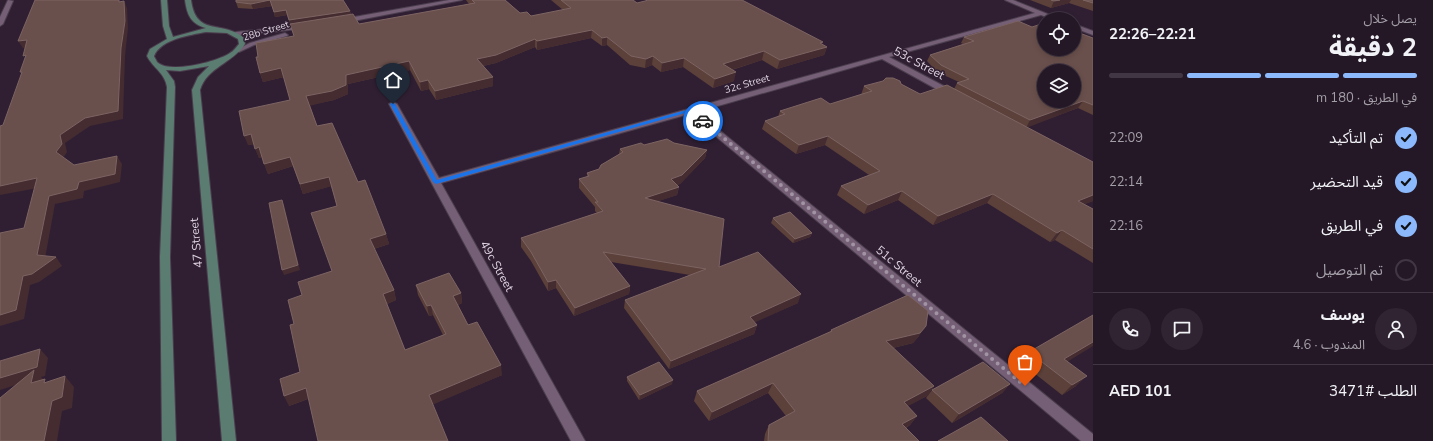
<!DOCTYPE html>
<html lang="ar">
<meta charset="utf-8">
<style>
:root{--surface:#241726;--page:#302432;--text:#f1f3f6;--muted:#a39fa7;--line:#413643;--accent:#8cb9fc}
body{margin:0;font-family:"Nunito Sans","Noto Sans Arabic",sans-serif;background:var(--page);color:var(--text);direction:rtl;height:100vh;display:flex;flex-direction:column;font-size:15px;white-space:nowrap}
*{box-sizing:border-box;margin:0}
p{font-size:13px;color:var(--muted)}
.icon{flex:none;width:22px;height:22px;fill:none;stroke:currentColor;stroke-width:2;stroke-linecap:round;stroke-linejoin:round}
.map{position:relative;flex:1;overflow:hidden;direction:ltr}
.side{display:flex;flex-direction:column;background:var(--surface);width:340px}
.side>*{flex:none}
.fabs{position:absolute;left:1037px;top:12px;display:grid;gap:8px}
.fabs a{display:grid;place-items:center;width:44px;height:44px;border-radius:50%;background:var(--surface);box-shadow:0 2px 6px #0003,0 0 0 1px var(--line);font-size:20px}
.pin{position:absolute;display:grid;place-items:center;width:34px;height:34px;color:#fff;margin:-41px -17px;border-radius:50% 50% 50% 0;rotate:-45deg;box-shadow:0 0 4px #0007}
.pin .icon{rotate:45deg}
.courier{position:absolute;display:grid;place-items:center;width:40px;height:40px;margin:-20px;border:3px solid #1a73e8;border-radius:50%;background:#fff;color:#222;box-shadow:0 1px 5px #0007}
.summary em{font-style:normal;font-weight:700}
.summary div{display:flex;flex-direction:column-reverse}
.summary{display:flex;align-items:center;justify-content:space-between;height:68px;padding:0 16px}
h1{font-size:26px;font-weight:700;line-height:30px}
.bar{display:grid;grid-template-columns:repeat(4,1fr);gap:6px 4px;align-content:center;height:48px;padding:0 16px}
.bar i{height:5px;border-radius:3px;background:var(--line)}
.bar .active{background:var(--accent)}
.bar p{grid-column:span 4}
.line{display:flex;align-items:center;gap:10px;padding:0 16px;border-top:1px solid var(--line)}
.line div{flex:1}
.round{display:grid;place-items:center;flex:none;width:42px;height:42px;border-radius:21px;background:var(--page)}
ol{padding:0 16px;list-style:none}
li{display:flex;align-items:center;gap:12px;height:44px}
li p{margin-inline-start:auto}
li .icon{padding:4px;border-radius:50%;background:var(--accent);color:#111;stroke-width:4}
li:last-child{color:var(--muted)}
li i{width:22px;height:22px;border:2px solid var(--line);border-radius:50%}
main{display:flex;flex:1;min-height:0}
.map>svg:first-child{display:block}
</style>
<main>
<section class="side">
<div class="summary"><div><h1>2 دقيقة</h1><p>يصل خلال</p></div><em>22:21–22:26</em></div>
<div class="bar"><i class="active"></i><i class="active"></i><i class="active"></i><i></i><p>في الطريق · 180 m</p></div>
<ol>
<li><svg class="icon" aria-label="check" viewBox="0 0 24 24"><path d="M5 12l5 5 9-10"/></svg>تم التأكيد<p>22:09</p></li>
<li><svg class="icon" aria-label="check" viewBox="0 0 24 24"><path d="M5 12l5 5 9-10"/></svg>قيد التحضير<p>22:14</p></li>
<li><svg class="icon" aria-label="check" viewBox="0 0 24 24"><path d="M5 12l5 5 9-10"/></svg>في الطريق<p>22:16</p></li>
<li><i></i>تم التوصيل</li>
</ol>
<div class="line" style="height:72px"><a class="round"><svg class="icon" aria-label="person" viewBox="0 0 24 24"><circle cx="12" cy="8" r="4"/><path d="M4 21q1-7 8-7t8 7"/></svg></a><div><b>يوسف</b><p>المندوب · 4.6</p></div><a class="round"><svg class="icon" aria-label="chat" viewBox="0 0 24 24"><path d="M4 5h16v11H9l-5 4z"/></svg></a><a class="round"><svg class="icon" aria-label="phone" viewBox="0 0 24 24"><path d="M5 4h4l2 5-3 2q2 4 5 5l2-3 5 2v4C11 20 4 13 5 4z"/></svg></a></div>
<div class="line" style="height:52px"><div>الطلب #3471</div><b>AED 101</b></div>
</section>
<div class="map">
<svg width="1093" height="441" viewBox="0 0 1093 441">
<rect width="100%" height="100%" fill="#301f33"/>
<g fill="none" stroke-linecap="round" stroke-linejoin="round">
<defs>
<path id="street" d="M 8,0 L 13,1 L 3,24 L 0,26 L 0,17 Z
M 449,0 L 462,0 L 343,23 L 340,21 L 343,19 Z
M 1005,0 L 1013,0 L 1060,19 L 1051,19 L 1041,15 L 889,57 L 955,92 L 955,96 L 949,96 L 882,59 L 697,112 L 1093,434 L 1093,441 L 1081,441 L 689,114 L 441,183 L 585,441 L 571,441 L 389,104 L 393,102 L 397,104 L 439,178 L 1035,13 Z
M 1074,24 L 1093,31 L 1093,35 L 1074,28 Z
M 305,25 L 308,27 L 307,28 L 236,36 L 233,34 L 236,32 Z
M 285,33 L 288,35 L 287,36 L 254,45 L 239,52 L 234,51 L 250,43 Z"/>
<path id="secondary" d="M 161,0 L 167,0 L 169,26 L 173,37 L 206,28 C 191,24 187,15 185,0 L 191,0 C 196,37 221,20 243,37 L 245,44 C 233,63 207,67 200,90 L 236,441 L 222,441 L 192,90 L 198,77 L 209,66 L 180,71 L 166,70 L 174,81 L 175,87 L 170,257 L 176,441 L 162,441 L 160,257 L 167,87 C 165,73 153,68 147,56 L 150,49 L 167,39 L 163,26 ZM 206,32 L 227,33 L 238,39 L 239,44 C 236,47 234,51 230,53 C 217,62 169,74 157,62 C 157,61 154,57 154,56 C 161,39 190,35 206,32 Z"/>
</defs>
<!-- street casing -->
<use href="#street" stroke="#4b3d4d" stroke-width="2"/>
<!-- secondary casing -->
<use href="#secondary" stroke="#4b3d4d" stroke-width="2"/>
<!-- street -->
<use href="#street" fill="#745f76" fill-rule="evenodd"/>
<!-- secondary -->
<use href="#secondary" fill="#5b7c71" fill-rule="evenodd"/>
</g>
<!-- wall -->
<path fill="#5c403a" d="M 466,0 L 505,0 L 520,13 L 531,16 L 563,10 L 551,0 L 633,0 L 637,3 L 822,44 L 827,47 L 824,55 L 777,69 L 762,60 L 732,70 L 734,81 L 713,88 L 683,67 L 661,72 L 652,65 L 645,68 L 630,65 L 607,45 L 602,46 L 591,38 L 537,50 L 535,47 L 496,63 L 483,66 L 493,86 L 436,100 L 429,89 L 421,91 L 410,70 L 348,84 L 348,94 L 334,100 L 310,105 L 317,126 L 358,182 L 386,234 L 389,244 L 374,249 L 394,290 L 396,300 L 387,304 L 405,350 L 443,335 L 433,315 L 429,316 L 418,295 L 416,285 L 461,293 L 462,303 L 458,305 L 468,325 L 502,375 L 433,404 L 308,399 L 289,406 L 300,372 L 294,324 L 302,295 L 332,271 L 337,206 L 331,186 L 303,194 L 293,166 L 268,174 L 262,157 L 259,158 L 254,144 L 248,145 L 290,100 L 284,77 L 263,82 L 260,73 L 258,57 L 294,36 L 287,15 L 275,17 L 272,6 L 253,9 L 238,8 L 236,2 L 350,11 L 351,15 L 359,24 L 469,4 Z
M 1030,0 L 1093,0 L 1093,11 L 1069,3 L 1051,8 Z
M 1032,27 L 1093,38 L 1093,115 L 1078,108 L 1027,127 L 1093,162 L 1093,201 L 1084,204 L 1093,209 L 1093,263 L 1055,240 L 1050,242 L 987,203 L 933,225 L 898,200 L 864,214 L 837,195 L 841,186 L 869,175 L 825,145 L 796,154 L 762,129 L 765,121 L 778,117 L 780,111 L 830,104 L 861,95 L 864,86 L 901,84 L 920,94 L 954,89 L 957,83 L 959,82 L 937,72 L 927,61 L 930,55 L 963,44 L 961,43 L 964,37 Z
M 674,143 L 707,150 L 705,158 L 680,184 L 677,185 L 679,187 L 677,195 L 658,201 L 719,267 L 798,303 L 754,322 L 757,325 L 754,334 L 669,369 L 624,308 L 625,300 L 690,275 L 611,262 L 630,286 L 629,294 L 574,316 L 556,288 L 548,291 L 531,261 L 521,247 L 521,238 L 597,213 L 595,211 L 595,207 L 579,188 L 579,179 L 587,177 L 587,173 L 599,169 L 619,154 L 620,149 L 644,145 Z
M 773,218 L 812,233 L 810,237 L 793,243 L 771,223 Z
M 831,330 L 919,336 L 913,343 L 893,348 L 934,386 L 927,396 L 907,406 L 917,416 L 910,425 L 906,428 L 919,441 L 764,441 L 765,434 L 769,425 L 786,416 L 768,393 L 709,421 L 694,401 L 697,391 L 830,332 Z
M 1029,352 L 1068,362 L 1076,386 L 1062,395 L 1020,362 Z
M 627,377 L 672,384 L 639,400 L 627,381 Z
M 1010,384 L 1002,393 L 952,423 L 926,398 L 932,390 Z"/>
<!-- shaded-wall -->
<path fill="#442c30" d="M 270,0 L 272,6 L 253,9 L 251,4 Z
M 1060,0 L 1071,0 L 1069,3 L 1051,8 L 1054,1 Z
M 124,1 L 127,8 L 128,28 L 125,56 L 123,119 L 90,126 L 65,143 L 67,152 L 61,161 L 56,152 L 60,135 Z
M 286,10 L 287,15 L 275,17 L 274,12 Z
M 350,11 L 351,17 L 291,26 L 289,20 Z
M 592,30 L 591,38 L 537,50 L 537,41 Z
M 607,37 L 607,45 L 602,46 L 602,38 Z
M 535,39 L 535,47 L 496,63 L 477,67 L 477,59 Z
M 27,40 L 32,47 L 23,48 L 18,41 Z
M 823,42 L 821,48 L 827,47 L 824,55 L 777,69 L 780,60 L 820,43 Z
M 764,51 L 762,60 L 721,73 L 723,64 Z
M 653,56 L 652,65 L 645,68 L 646,59 Z
M 684,58 L 683,67 L 661,72 L 662,63 Z
M 409,61 L 410,70 L 348,84 L 348,94 L 334,100 L 309,106 L 306,96 L 346,75 Z
M 281,68 L 284,77 L 263,82 L 260,73 Z
M 736,72 L 734,81 L 713,88 L 715,79 Z
M 493,77 L 493,86 L 436,100 L 435,91 Z
M 428,80 L 429,89 L 421,91 L 420,82 Z
M 1083,101 L 1078,108 L 1026,128 L 1030,120 Z
M 251,134 L 254,144 L 248,145 L 244,136 Z
M 828,136 L 825,145 L 796,154 L 799,145 Z
M 259,147 L 263,157 L 259,158 L 255,149 Z
M 707,150 L 705,158 L 680,184 L 670,187 L 671,179 Z
M 117,156 L 122,164 L 120,182 L 84,191 L 83,198 L 55,204 L 44,264 L 37,255 L 49,196 L 79,182 Z
M 290,157 L 293,166 L 268,174 L 264,164 Z
M 329,177 L 332,186 L 303,194 L 300,184 Z
M 37,178 L 43,187 L 0,195 L 0,186 Z
M 679,187 L 677,195 L 644,206 L 645,198 Z
M 902,191 L 898,200 L 864,214 L 868,205 Z
M 993,194 L 987,203 L 933,225 L 938,216 Z
M 1093,195 L 1093,201 L 1071,210 L 1078,201 Z
M 282,200 L 284,205 L 300,270 L 284,275 L 282,270 Z
M 1062,230 L 1055,240 L 1050,242 L 1057,233 Z
M 812,233 L 810,237 L 793,243 L 795,239 Z
M 386,234 L 389,244 L 373,249 L 370,239 Z
M 56,257 L 62,266 L 39,282 L 30,285 L 24,319 L 0,326 L 0,315 L 23,276 Z
M 556,280 L 556,288 L 548,291 L 548,282 Z
M 630,286 L 629,294 L 574,316 L 575,308 Z
M 394,290 L 396,300 L 386,304 L 383,294 Z
M 461,293 L 462,303 L 455,306 L 453,296 Z
M 801,294 L 798,303 L 747,326 L 750,317 Z
M 431,305 L 433,315 L 429,316 L 427,306 Z
M 757,325 L 754,334 L 669,369 L 671,361 Z
M 926,326 L 919,336 L 913,343 L 880,351 L 886,341 Z
M 1093,342 L 1093,346 L 1054,370 L 1064,359 Z
M 40,349 L 48,358 L 45,376 L 41,377 L 44,380 L 31,383 L 32,380 L 0,390 L 0,378 Z
M 501,365 L 502,375 L 432,405 L 429,395 Z
M 65,376 L 74,387 L 72,408 L 62,411 L 57,441 L 44,441 L 52,401 Z
M 1087,376 L 1076,386 L 1062,395 L 1072,385 Z
M 673,380 L 672,384 L 639,400 L 640,395 Z
M 773,383 L 768,393 L 709,421 L 712,412 Z
M 1010,384 L 1002,393 L 952,423 L 959,414 Z
M 934,386 L 927,396 L 897,412 L 904,402 Z
M 306,388 L 310,398 L 289,406 L 284,396 Z
M 917,416 L 910,425 L 895,433 L 902,424 Z"/>
<!-- building -->
<path fill="#6a504c" stroke="#7c6463" fill-rule="evenodd" d="M 35,0 L 119,0 L 119,2 L 124,1 L 125,21 L 121,48 L 118,111 L 85,118 L 60,135 L 62,144 L 56,152 L 74,165 L 117,156 L 115,174 L 79,182 L 77,189 L 49,196 L 37,255 L 56,257 L 32,274 L 23,276 L 16,310 L 0,315 L 0,233 L 24,228 L 37,178 L 0,186 L 0,126 L 3,125 L 22,72 L 20,72 L 26,55 L 23,56 L 27,40 L 18,41 Z
M 236,0 L 343,0 L 350,11 L 289,20 L 286,10 L 274,12 L 270,0 L 251,4 L 236,2 Z
M 472,0 L 505,0 L 520,13 L 527,12 L 531,16 L 571,8 L 561,0 L 633,0 L 637,3 L 645,1 L 648,0 L 742,0 L 823,42 L 820,43 L 827,47 L 780,60 L 764,51 L 723,64 L 736,72 L 715,79 L 684,58 L 662,63 L 653,56 L 646,59 L 631,56 L 607,37 L 602,38 L 592,30 L 537,41 L 535,39 L 496,55 L 477,59 L 493,77 L 435,91 L 428,80 L 420,82 L 409,61 L 346,75 L 346,85 L 332,91 L 306,96 L 317,126 L 332,123 L 358,182 L 365,180 L 386,234 L 370,239 L 394,290 L 383,294 L 405,350 L 446,334 L 431,305 L 427,306 L 416,285 L 449,273 L 461,293 L 453,296 L 468,325 L 477,322 L 501,365 L 429,395 L 448,441 L 318,441 L 306,388 L 284,396 L 280,379 L 300,372 L 290,325 L 294,324 L 288,300 L 302,295 L 298,282 L 332,271 L 311,213 L 337,206 L 329,177 L 300,184 L 290,157 L 264,164 L 259,147 L 255,149 L 251,134 L 244,136 L 239,111 L 290,100 L 281,68 L 260,73 L 256,57 L 258,57 L 256,43 L 294,36 L 290,24 L 353,14 L 359,24 L 475,3 Z
M 1051,0 L 1060,0 L 1054,1 Z
M 1083,0 L 1093,0 L 1093,3 Z
M 1018,21 L 1032,27 L 1044,23 L 1044,49 L 1074,49 L 1074,31 L 1093,38 L 1093,105 L 1083,101 L 1030,120 L 957,83 L 969,79 L 941,65 L 930,55 L 974,41 L 964,37 ZM 1044,71 L 1074,71 L 1074,101 L 1044,101 Z
M 886,78 L 893,78 L 900,81 L 901,84 L 920,94 L 947,85 L 1093,162 L 1093,195 L 1078,201 L 1093,209 L 1093,249 L 1062,230 L 1057,233 L 993,194 L 938,216 L 902,191 L 868,205 L 841,186 L 880,171 L 828,136 L 799,145 L 765,121 L 785,114 L 780,111 L 821,98 L 830,104 L 872,91 L 864,86 L 883,81 Z
M 667,139 L 674,143 L 707,150 L 682,175 L 671,179 L 679,187 L 645,198 L 724,219 L 719,267 L 758,252 L 801,294 L 750,317 L 757,325 L 671,361 L 625,300 L 706,269 L 603,252 L 630,286 L 575,308 L 556,280 L 548,282 L 531,252 L 521,238 L 603,211 L 595,202 L 598,202 L 579,179 L 589,176 L 587,173 L 599,169 L 601,165 L 623,152 L 620,149 L 641,143 L 644,145 Z
M 282,200 L 298,265 L 282,270 L 269,203 Z
M 790,212 L 812,233 L 795,239 L 773,218 Z
M 908,295 L 928,311 L 926,326 L 920,333 L 886,341 L 934,386 L 904,402 L 917,416 L 902,424 L 919,441 L 768,441 L 769,425 L 795,411 L 773,383 L 712,412 L 697,391 L 832,331 L 831,330 Z
M 1093,315 L 1093,342 L 1064,359 L 1087,376 L 1072,385 L 1029,352 Z
M 40,349 L 37,367 L 0,378 L 0,361 Z
M 659,362 L 673,380 L 640,395 L 627,377 Z
M 983,362 L 1010,384 L 959,414 L 932,390 Z
M 34,370 L 31,383 L 45,379 L 44,383 L 65,376 L 62,397 L 52,401 L 44,441 L 0,441 L 0,398 Z
M 981,417 L 1008,441 L 938,441 Z"/>
<!-- route -->
<path fill="#1a73e8" d="M 393,102 L 395,104 L 437,180 L 690,109 L 705,121 L 701,122 L 689,112 L 436,184 L 433,182 L 390,104 Z"/>
<g fill="none" stroke-linecap="round" stroke-linejoin="round">
<!-- done -->
<path stroke="#a193a3" stroke-width="4" stroke-dasharray="0 7.2" d="M 703,121 L 1025,386"/>
</g>
<g text-anchor="middle" dominant-baseline="central" stroke-width="3" stroke-linejoin="round" paint-order="stroke">
<!-- far-street labels -->
<g font-size="10" fill="#ded2df" stroke="#301f33">
<text transform="translate(266 31) rotate(-17)">28b Street</text>
<text transform="translate(747 84) rotate(-16)">32c Street</text>
</g>
<!-- street labels -->
<g font-size="12" fill="#ded2df" stroke="#301f33">
<text transform="translate(919 63) rotate(28)">53c Street</text>
<text transform="translate(196 243) rotate(-95)">47 Street</text>
<text transform="translate(497 266) rotate(61)">49c Street</text>
<text transform="translate(899 266) rotate(40)">51c Street</text>
</g>
</g>
</svg>
<div class="fabs">
<a><svg class="icon" aria-label="locate" viewBox="0 0 24 24"><circle cx="12" cy="12" r="6"/><path d="M12 2v4M12 18v4M2 12h4M18 12h4"/></svg></a>
<a><svg class="icon" aria-label="layers" viewBox="0 0 24 24"><path d="M12 4l9 5-9 5-9-5zM3 14l9 5 9-5"/></svg></a>
</div>
<div class="pin" style="left:1025px;top:386px;background:#ea580c"><svg class="icon" aria-label="bag" viewBox="0 0 24 24"><path d="M5 8h14l-1 12H6zM9 8a3 3 0 0 1 6 0"/></svg></div>
<div class="pin" style="left:393px;top:104px;background:#1f2937"><svg class="icon" aria-label="home" viewBox="0 0 24 24"><path d="M3 11l9-7 9 7M6 9v11h12V9"/></svg></div>
<div class="courier" style="left:703px;top:121px"><svg class="icon" aria-label="car" viewBox="0 0 24 24"><path d="M5 17H2v-5l4-1 3-4h7l3 4 3 1v5h-3M9 17h6M6 11h13"/><circle cx="7" cy="17" r="2"/><circle cx="17" cy="17" r="2"/></svg></div>
</div>
</main>
